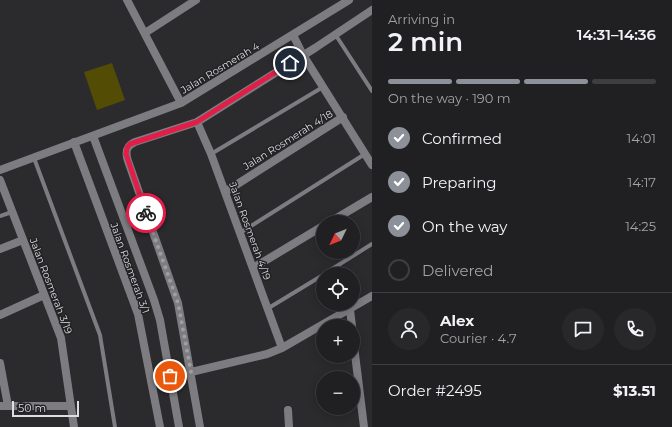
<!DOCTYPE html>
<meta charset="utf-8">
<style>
:root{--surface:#202022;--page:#28282a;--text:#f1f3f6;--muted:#a2a3a5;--line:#3d3e40;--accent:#8c9099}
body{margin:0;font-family:Montserrat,sans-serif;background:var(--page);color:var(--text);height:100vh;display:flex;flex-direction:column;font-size:15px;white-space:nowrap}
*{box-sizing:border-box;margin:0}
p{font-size:13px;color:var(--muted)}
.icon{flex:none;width:22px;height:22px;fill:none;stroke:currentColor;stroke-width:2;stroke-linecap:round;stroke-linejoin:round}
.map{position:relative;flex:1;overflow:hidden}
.side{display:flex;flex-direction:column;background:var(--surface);width:300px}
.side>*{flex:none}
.needle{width:26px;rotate:227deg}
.fabs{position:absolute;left:316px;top:215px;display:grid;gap:8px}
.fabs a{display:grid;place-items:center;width:44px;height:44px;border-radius:50%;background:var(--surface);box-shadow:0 2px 10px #0003,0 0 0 1px var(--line);font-size:20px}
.scale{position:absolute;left:12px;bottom:10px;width:67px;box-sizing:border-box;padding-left:4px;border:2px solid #dedddf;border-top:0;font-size:11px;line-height:14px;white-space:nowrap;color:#dedddf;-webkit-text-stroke:3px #222124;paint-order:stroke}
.pin{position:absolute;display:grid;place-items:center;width:34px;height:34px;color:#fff;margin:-17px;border:2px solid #fff;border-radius:50%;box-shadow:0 1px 4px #0007}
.courier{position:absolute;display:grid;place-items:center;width:40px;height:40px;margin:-20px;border:3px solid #e11d48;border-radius:50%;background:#fff;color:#222;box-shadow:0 1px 5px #0007}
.head em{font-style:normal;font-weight:600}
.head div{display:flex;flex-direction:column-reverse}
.head{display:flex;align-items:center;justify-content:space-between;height:68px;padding:0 16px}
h1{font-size:26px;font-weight:600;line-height:30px}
.bar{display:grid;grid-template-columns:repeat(4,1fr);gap:6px 4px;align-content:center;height:48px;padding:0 16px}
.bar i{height:5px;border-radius:3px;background:var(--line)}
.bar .current{background:var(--accent)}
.bar p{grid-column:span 4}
.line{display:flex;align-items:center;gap:10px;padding:0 16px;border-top:1px solid var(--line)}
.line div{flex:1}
.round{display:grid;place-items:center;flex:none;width:42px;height:42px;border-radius:21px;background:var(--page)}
ol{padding:0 16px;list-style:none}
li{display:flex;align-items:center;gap:12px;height:44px}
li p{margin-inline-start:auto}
li .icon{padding:4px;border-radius:50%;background:var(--accent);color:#fff;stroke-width:4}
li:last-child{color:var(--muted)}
li i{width:22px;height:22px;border:2px solid var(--line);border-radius:50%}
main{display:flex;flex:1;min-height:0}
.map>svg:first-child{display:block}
</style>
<main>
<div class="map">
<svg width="372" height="427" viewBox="0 0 372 427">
<rect width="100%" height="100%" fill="#2b2b2e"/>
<!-- green -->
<path fill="#524c05" d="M 112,63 L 125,100 L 97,110 L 84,72 Z"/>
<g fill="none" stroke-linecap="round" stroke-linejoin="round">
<!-- service -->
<path stroke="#7d7c80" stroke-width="4" d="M 335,34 L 372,91
M 211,154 L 323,87
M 34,158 L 100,335 L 115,427
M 0,216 L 12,212
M 240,233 L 365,154
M 324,274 L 372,244
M 267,309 L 323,275"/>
<!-- minor -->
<path stroke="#7d7c80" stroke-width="8" d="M 127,0 L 181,103
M 145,33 L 196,0
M 293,35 L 303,55 L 372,165
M 197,122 L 211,154 L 282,348
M 93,136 L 154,300 L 160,320 L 179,427
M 74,142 L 138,314 L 160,427
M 0,170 L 181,103 L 349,0
M 0,180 L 61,338 L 74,427
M 225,192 L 343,117
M 330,222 L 372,197
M 0,249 L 23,240
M 253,268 L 323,226
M 350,310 L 352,326
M 0,315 L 44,295
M 353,338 L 364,427
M 0,363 L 8,406
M 170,377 L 267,354 L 282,348 L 372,296
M 0,406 L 71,406
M 288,410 L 289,427
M 200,427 L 178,303 L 128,161 C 125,152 126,146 135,142 L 197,122 L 315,48 L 372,10"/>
</g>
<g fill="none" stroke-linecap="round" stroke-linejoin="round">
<!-- done -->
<path stroke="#9f9fa1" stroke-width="4" stroke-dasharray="0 7.2" d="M 146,213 L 178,303 L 191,372 L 170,376"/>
<!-- route -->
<path stroke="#e11d48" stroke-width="5" d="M 146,213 L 126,154 L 127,148 L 130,144 L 197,122 L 290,63"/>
</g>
<g text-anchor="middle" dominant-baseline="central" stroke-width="3" stroke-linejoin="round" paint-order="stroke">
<!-- street labels -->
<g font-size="10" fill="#dedddf" stroke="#222124">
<text transform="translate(220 68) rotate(-31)">Jalan Rosmerah 4</text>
<text transform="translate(288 140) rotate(-32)">Jalan Rosmerah 4/18</text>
<text transform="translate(250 231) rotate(70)">Jalan Rosmerah 4/19</text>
<text transform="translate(130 268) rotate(70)">Jalan Rosmerah 3/1</text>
<text transform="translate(51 286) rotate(69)">Jalan Rosmerah 3/19</text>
</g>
</g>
</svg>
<div class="fabs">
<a><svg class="needle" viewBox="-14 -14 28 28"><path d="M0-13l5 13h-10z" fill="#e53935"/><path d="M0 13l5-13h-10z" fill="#a2a3a5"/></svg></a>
<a><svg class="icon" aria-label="locate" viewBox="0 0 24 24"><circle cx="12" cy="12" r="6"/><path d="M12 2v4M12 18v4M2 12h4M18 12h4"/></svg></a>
<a>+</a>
<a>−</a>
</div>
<div class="scale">50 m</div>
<div class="pin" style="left:170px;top:376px;background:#ea580c"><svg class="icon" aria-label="bag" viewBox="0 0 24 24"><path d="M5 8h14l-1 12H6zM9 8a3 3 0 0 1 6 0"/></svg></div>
<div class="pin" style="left:290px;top:63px;background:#1f2937"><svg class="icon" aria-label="home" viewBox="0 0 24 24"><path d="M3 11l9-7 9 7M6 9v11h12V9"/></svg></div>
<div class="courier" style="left:146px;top:213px"><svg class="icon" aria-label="bike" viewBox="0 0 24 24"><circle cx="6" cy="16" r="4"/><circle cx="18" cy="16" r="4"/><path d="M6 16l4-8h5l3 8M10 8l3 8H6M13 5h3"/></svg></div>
</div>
<section class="side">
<div class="head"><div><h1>2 min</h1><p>Arriving in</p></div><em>14:31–14:36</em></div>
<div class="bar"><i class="current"></i><i class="current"></i><i class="current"></i><i></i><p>On the way · 190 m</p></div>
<ol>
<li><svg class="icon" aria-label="check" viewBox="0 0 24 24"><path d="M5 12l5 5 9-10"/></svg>Confirmed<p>14:01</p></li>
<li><svg class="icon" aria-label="check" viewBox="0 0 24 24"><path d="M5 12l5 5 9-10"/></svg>Preparing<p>14:17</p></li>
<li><svg class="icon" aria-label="check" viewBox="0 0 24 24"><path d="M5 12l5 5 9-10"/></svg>On the way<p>14:25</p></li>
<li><i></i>Delivered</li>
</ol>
<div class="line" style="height:72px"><a class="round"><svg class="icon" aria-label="person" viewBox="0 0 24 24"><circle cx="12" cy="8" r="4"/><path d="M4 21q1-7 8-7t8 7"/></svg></a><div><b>Alex</b><p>Courier · 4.7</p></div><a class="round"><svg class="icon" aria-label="chat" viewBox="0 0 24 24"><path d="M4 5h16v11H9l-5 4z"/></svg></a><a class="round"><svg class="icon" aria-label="phone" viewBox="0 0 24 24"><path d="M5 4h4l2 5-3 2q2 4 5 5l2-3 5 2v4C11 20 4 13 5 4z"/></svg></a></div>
<div class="line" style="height:52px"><div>Order #2495</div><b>$13.51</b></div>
</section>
</main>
